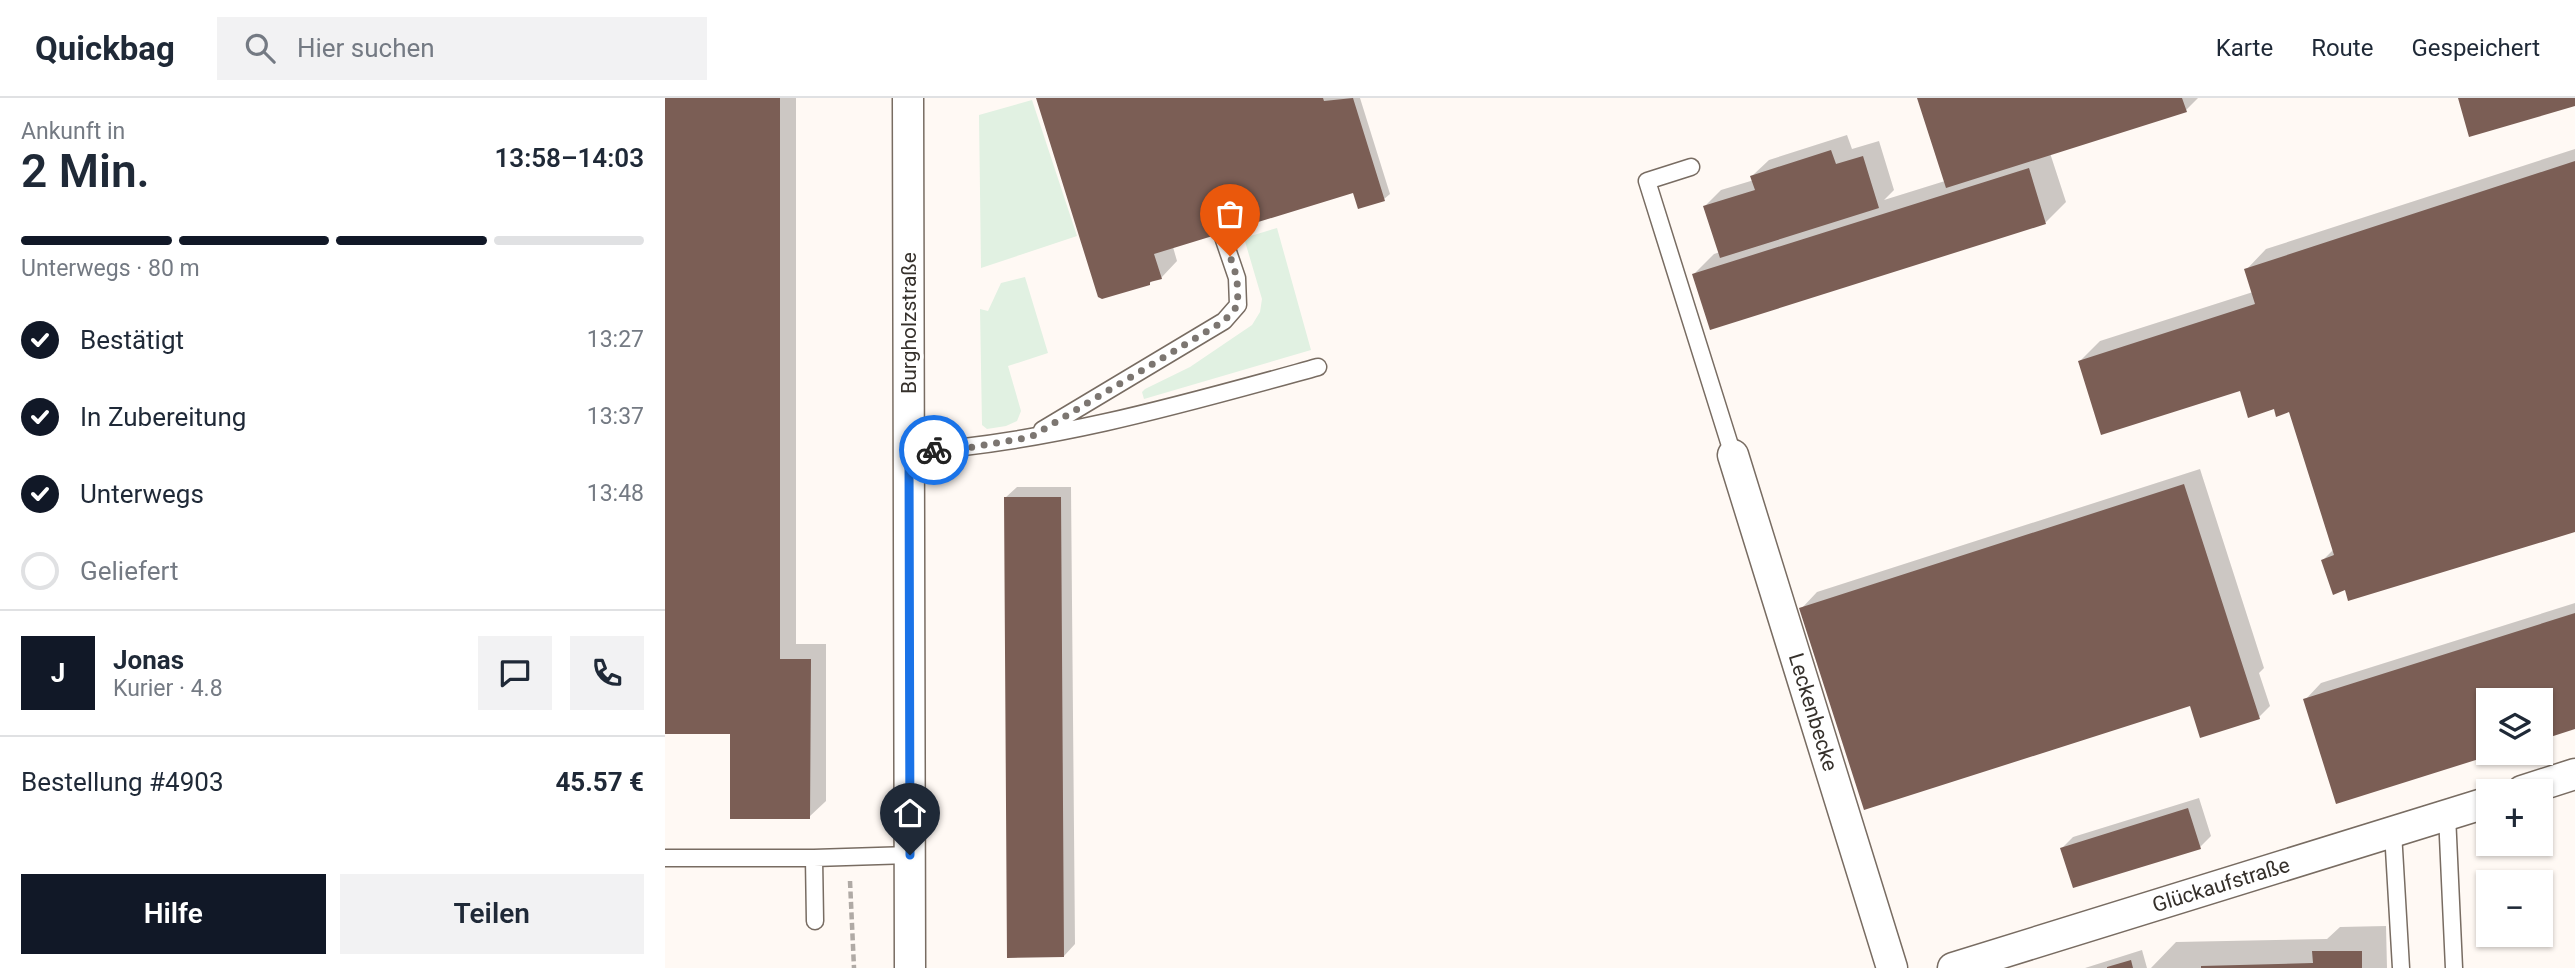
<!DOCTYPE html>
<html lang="de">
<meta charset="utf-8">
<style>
:root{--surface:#fff;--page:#f2f2f3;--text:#1f2937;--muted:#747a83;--line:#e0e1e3;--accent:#111827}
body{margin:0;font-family:Roboto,sans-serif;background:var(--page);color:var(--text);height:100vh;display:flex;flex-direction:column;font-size:26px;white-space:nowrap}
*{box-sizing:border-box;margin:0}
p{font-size:23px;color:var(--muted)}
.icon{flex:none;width:38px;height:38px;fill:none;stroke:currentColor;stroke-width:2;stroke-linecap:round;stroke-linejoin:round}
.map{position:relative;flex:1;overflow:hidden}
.details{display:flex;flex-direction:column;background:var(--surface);width:665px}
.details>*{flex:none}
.fabs{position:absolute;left:1811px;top:590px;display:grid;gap:14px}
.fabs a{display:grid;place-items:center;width:77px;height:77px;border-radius:0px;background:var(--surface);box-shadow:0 2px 5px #0004;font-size:35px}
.pin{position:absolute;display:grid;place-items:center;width:60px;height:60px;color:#fff;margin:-72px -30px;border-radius:50% 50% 50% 0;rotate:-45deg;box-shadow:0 0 7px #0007}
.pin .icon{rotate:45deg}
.courier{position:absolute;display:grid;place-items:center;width:70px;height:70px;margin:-35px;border:5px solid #1a73e8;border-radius:50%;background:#fff;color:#222;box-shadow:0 2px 9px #0007}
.head em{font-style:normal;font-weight:600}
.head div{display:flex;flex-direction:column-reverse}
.head{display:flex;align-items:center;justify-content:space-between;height:119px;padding:0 21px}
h1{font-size:46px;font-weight:600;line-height:52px}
.bar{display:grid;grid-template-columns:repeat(4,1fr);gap:10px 7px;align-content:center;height:84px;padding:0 21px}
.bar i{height:9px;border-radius:5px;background:var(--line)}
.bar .selected{background:var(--accent)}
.bar p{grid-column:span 4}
.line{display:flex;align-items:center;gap:18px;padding:0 21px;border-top:2px solid var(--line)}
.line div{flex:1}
.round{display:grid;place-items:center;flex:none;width:74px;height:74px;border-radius:0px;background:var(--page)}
ol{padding:0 21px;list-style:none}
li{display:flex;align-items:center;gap:21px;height:77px}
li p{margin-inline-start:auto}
li .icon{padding:7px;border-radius:50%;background:var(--accent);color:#fff;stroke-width:4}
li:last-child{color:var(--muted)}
li i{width:38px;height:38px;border:4px solid var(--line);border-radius:50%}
.cta{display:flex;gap:14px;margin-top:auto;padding:14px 21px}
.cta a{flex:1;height:80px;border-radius:0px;background:var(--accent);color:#fff;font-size:28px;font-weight:600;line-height:80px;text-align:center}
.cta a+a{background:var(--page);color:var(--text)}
header{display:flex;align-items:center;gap:42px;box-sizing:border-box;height:98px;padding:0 35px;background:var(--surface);border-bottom:2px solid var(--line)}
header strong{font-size:33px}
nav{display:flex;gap:38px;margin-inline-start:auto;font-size:24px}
.search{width:490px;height:63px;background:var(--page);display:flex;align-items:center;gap:18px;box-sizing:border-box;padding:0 24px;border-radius:0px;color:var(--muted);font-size:26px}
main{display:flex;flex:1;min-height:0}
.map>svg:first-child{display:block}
</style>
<header>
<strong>Quickbag</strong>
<div class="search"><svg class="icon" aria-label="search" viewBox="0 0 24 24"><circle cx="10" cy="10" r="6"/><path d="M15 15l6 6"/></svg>Hier suchen</div>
<nav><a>Karte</a><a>Route</a><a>Gespeichert</a></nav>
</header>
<main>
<section class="details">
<div class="head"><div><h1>2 Min.</h1><p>Ankunft in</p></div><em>13:58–14:03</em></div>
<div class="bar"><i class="selected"></i><i class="selected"></i><i class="selected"></i><i></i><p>Unterwegs · 80 m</p></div>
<ol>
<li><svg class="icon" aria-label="check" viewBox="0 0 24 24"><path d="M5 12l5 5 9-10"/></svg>Bestätigt<p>13:27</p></li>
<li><svg class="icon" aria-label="check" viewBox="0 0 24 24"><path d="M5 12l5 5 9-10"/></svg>In Zubereitung<p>13:37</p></li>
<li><svg class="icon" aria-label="check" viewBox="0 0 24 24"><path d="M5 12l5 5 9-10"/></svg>Unterwegs<p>13:48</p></li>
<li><i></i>Geliefert</li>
</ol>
<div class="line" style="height:126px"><b class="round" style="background:var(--accent);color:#fff">J</b><div><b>Jonas</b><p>Kurier · 4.8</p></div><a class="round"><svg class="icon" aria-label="chat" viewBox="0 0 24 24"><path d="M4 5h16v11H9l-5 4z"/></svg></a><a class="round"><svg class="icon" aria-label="phone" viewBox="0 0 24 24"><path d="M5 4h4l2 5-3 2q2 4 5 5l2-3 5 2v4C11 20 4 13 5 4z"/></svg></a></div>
<div class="line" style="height:91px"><div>Bestellung #4903</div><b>45.57 €</b></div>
<div class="cta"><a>Hilfe</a><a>Teilen</a></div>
</section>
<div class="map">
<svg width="1910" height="870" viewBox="0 0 1910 870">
<rect width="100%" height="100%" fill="#fff9f4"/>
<!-- green -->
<path fill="#e1f1e2" d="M 367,2 L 412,138 L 316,170 L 314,17 Z
M 612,130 L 646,252 L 479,301 L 477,294 L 480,291 L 525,269 L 587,227 L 595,214 L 597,201 L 579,140 Z
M 360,179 L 383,255 L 343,268 L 356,313 L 352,323 L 341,328 L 322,331 L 317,327 L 315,211 L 323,213 L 336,185 Z"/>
<!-- shadow -->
<path fill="#0003" d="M 0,0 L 131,0 L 131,546 L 161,546 L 161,703 L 144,719 L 67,634 L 0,634 Z
M 373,0 L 695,0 L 725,96 L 719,101 L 689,93 L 508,149 L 512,163 L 496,180 L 488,182 L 484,186 Z
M 1254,0 L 1533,0 L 1521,12 L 1385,55 L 1401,104 L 1381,124 L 1046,230 L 1029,176 L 1049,156 L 1055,154 L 1040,108 L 1056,92 L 1089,82 L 1087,78 L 1104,62 L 1182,37 L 1187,51 L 1214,43 L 1229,92 L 1219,102 L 1280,83 Z
M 1910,51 L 1910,432 L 1681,490 L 1658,462 L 1669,451 L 1625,312 L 1610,309 L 1576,291 L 1415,263 L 1435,243 L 1588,194 L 1581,172 L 1601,151 Z
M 1535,371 L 1599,570 L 1594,575 L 1605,608 L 1594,619 L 1527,608 L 1136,511 L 1152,494 Z
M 352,389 L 406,389 L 410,846 L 399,858 L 340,400 Z
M 1910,505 L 1910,629 L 1876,640 L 1876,602 L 1824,602 L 1824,654 L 1829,654 L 1672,704 L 1640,602 L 1656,585 Z
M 1534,700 L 1546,738 L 1535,749 L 1397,750 L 1408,739 Z
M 1721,828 L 1722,870 L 1486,870 L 1511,844 L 1662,841 L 1675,829 Z
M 1477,852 L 1482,870 L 1420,870 Z"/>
<!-- building -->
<path fill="#7b5e55" d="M 0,0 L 115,0 L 115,561 L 146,561 L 145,721 L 65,721 L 65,636 L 0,636 Z
M 371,0 L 658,0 L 659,3 L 688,0 L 720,103 L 693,111 L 688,95 L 489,156 L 497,181 L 485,184 L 485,187 L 437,201 L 433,199 Z
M 1252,0 L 1517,0 L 1522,14 L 1281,90 Z
M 1793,0 L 1910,0 L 1910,8 L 1804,39 Z
M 1166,52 L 1171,66 L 1198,58 L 1214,110 L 1055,160 L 1038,108 L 1090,92 L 1085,78 Z
M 1910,63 L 1910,434 L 1683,503 L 1680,492 L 1668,497 L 1656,462 L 1669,457 L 1624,314 L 1611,319 L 1609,311 L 1583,320 L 1575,293 L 1436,337 L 1413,263 L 1590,206 L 1579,171 Z
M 1364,70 L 1381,126 L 1045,232 L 1027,176 Z
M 1519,386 L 1595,621 L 1535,640 L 1525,608 L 1199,712 L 1134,510 Z
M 339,399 L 396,399 L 399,859 L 342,860 Z
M 1910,515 L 1910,631 L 1876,642 L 1876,602 L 1824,602 L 1824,654 L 1833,655 L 1671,706 L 1638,601 Z
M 1523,710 L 1536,751 L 1408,790 L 1395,750 Z
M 1647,853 L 1697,853 L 1697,870 L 1536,870 L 1536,868 L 1648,865 Z
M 1466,862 L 1468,870 L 1442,870 L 1442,869 Z"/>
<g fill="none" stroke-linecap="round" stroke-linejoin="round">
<defs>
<path id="service" d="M 1026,69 L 982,83 L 1068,357
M 377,332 L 559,223 L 573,207 L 572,180 L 557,136
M 244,354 C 384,345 519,306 653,269
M 1782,717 L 1789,870
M 1728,734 L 1736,870
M 0,760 L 149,760
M 150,823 L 149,760 L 245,757"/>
<path id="minor" d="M 243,0 L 245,870
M 1068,357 L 1227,870
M 1857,693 L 1910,676
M 1288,870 L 1824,704"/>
</defs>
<!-- service casing -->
<use href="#service" stroke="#786c62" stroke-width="19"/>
<!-- minor casing -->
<use href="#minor" stroke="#786c62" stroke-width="33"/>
<!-- path -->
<path stroke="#b0aaa5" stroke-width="4.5" stroke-dasharray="7 3.5" stroke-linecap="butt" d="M 185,783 L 189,870"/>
<!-- service -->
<use href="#service" stroke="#fff" stroke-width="16"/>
<!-- minor -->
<use href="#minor" stroke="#fff" stroke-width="30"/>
</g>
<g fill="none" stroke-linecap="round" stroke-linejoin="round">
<!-- done -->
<path stroke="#7c7671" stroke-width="7" stroke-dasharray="0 12.6" d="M 269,352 L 302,350 L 366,339 L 559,223 L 573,207 L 572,180 L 565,158"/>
<!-- route -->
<path stroke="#1a73e8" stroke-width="9" d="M 245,757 L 244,354 L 269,352"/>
</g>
<g text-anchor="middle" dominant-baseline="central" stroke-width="7" stroke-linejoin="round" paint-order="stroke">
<!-- street labels -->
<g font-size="21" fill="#35302b" stroke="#fff">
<text transform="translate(244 225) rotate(-90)">Burgholzstraße</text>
<text transform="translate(1148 614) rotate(73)">Leckenbecke</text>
<text transform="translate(1556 787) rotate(-17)">Glückaufstraße</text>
</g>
</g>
</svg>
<div class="fabs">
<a><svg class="icon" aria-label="layers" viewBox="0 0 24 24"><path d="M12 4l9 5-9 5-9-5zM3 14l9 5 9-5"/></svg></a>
<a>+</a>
<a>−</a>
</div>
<div class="pin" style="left:565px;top:158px;background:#ea580c"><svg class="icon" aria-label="bag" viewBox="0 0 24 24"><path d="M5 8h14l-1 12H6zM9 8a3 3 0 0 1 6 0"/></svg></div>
<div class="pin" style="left:245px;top:757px;background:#1f2937"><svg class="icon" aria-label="home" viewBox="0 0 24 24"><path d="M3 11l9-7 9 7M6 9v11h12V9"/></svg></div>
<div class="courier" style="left:269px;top:352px"><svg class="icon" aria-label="bike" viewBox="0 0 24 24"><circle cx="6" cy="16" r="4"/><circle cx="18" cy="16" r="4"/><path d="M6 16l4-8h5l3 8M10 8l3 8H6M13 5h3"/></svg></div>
</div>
</main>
